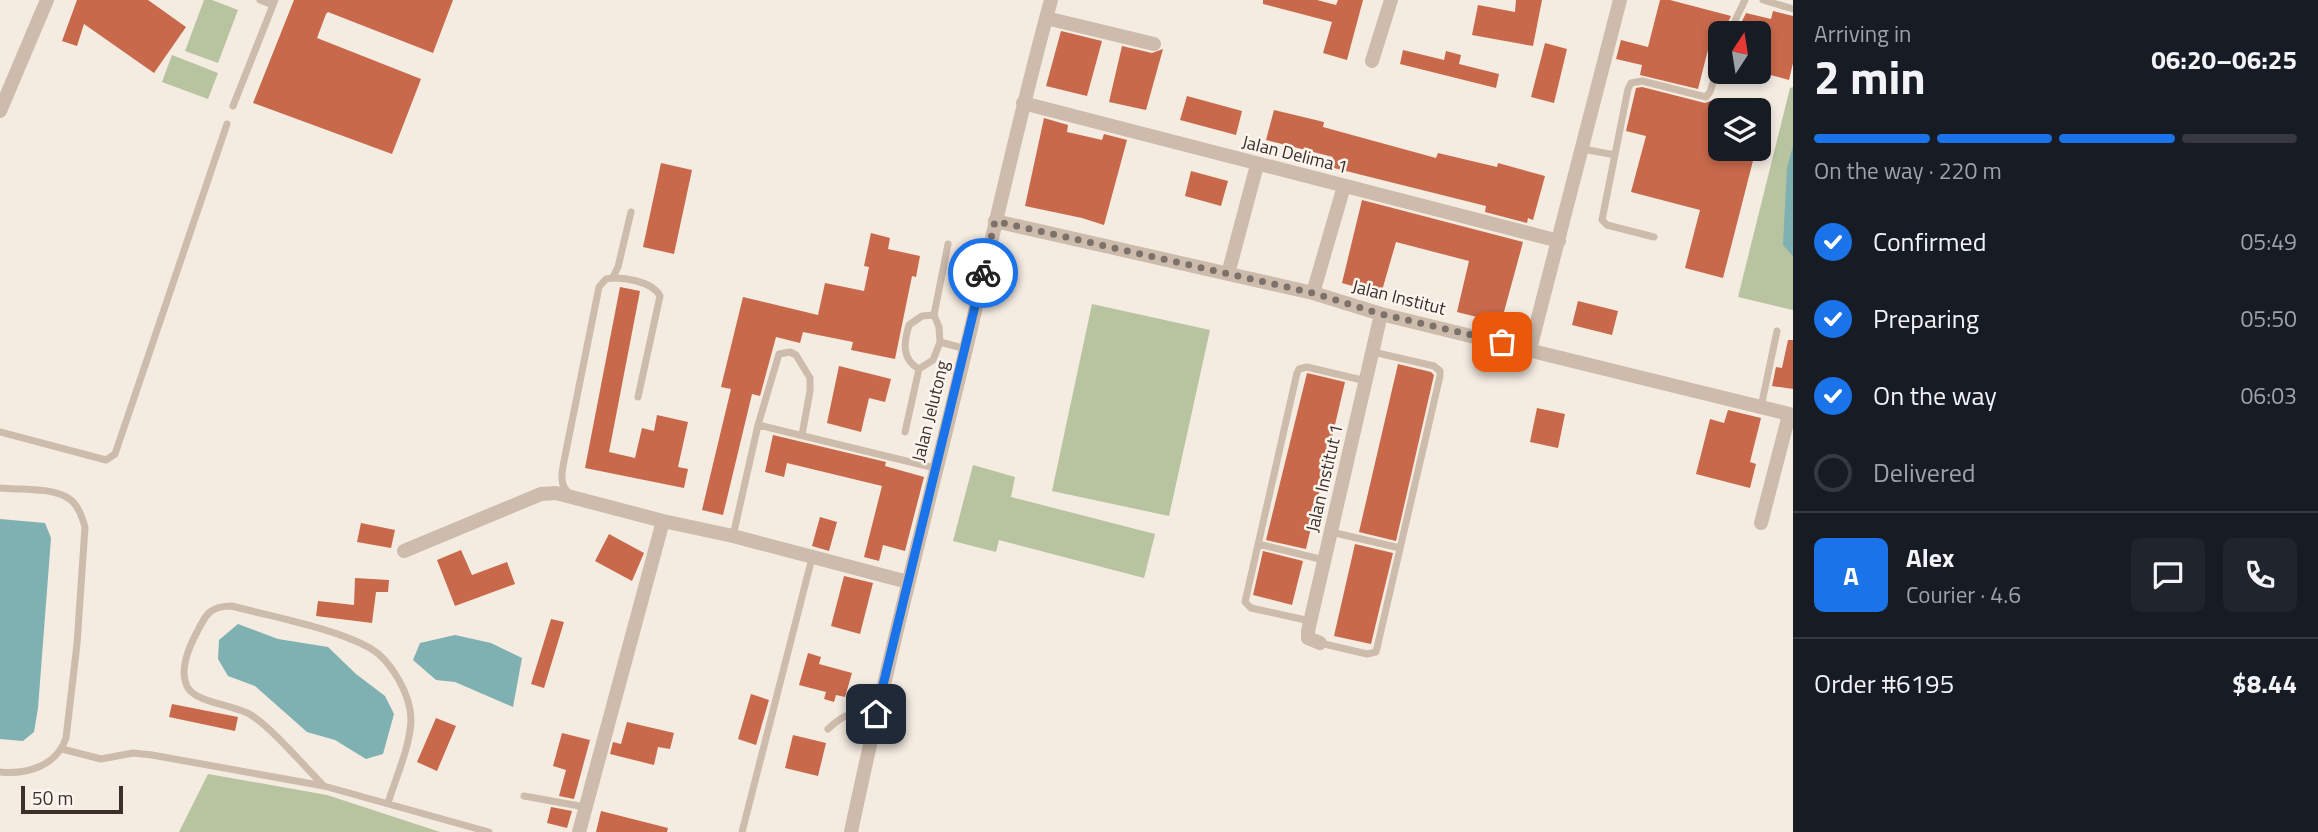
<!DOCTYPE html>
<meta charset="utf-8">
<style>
:root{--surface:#171b24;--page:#20242c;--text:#f1f3f6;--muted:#9ea1a6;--line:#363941;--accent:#1a73e8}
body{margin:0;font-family:"Titillium Web",sans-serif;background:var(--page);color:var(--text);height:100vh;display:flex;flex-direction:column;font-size:26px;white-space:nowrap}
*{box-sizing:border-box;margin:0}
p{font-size:23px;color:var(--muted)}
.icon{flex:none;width:38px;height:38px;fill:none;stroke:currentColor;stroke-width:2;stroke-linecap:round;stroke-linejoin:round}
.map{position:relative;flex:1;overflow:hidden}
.panel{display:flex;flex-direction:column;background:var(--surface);width:525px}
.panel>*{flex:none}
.needle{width:46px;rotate:12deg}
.buttons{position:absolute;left:1708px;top:21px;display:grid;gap:14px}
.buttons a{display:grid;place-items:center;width:63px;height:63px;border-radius:10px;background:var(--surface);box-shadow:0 4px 10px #0003;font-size:35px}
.scale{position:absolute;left:21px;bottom:18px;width:102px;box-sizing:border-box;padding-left:7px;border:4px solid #3b302b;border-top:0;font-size:19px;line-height:24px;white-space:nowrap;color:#3b302b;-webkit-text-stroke:5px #fbf5ee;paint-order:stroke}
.pin{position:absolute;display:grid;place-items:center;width:60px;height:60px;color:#fff;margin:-30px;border-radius:14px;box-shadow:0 4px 10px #0006}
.courier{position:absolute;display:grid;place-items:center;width:70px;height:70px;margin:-35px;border:5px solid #1a73e8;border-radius:50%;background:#fff;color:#222;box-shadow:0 2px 9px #0007}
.head em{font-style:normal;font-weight:700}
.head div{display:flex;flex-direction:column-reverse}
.head{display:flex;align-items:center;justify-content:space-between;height:119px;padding:0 21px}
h1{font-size:46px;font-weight:700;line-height:52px}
.bar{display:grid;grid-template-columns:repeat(4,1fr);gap:10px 7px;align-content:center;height:84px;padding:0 21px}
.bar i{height:9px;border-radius:5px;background:var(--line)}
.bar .on{background:var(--accent)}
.bar p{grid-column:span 4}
.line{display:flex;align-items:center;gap:18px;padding:0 21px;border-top:2px solid var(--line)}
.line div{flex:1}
.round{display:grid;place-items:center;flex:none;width:74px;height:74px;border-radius:10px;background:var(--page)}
ol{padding:0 21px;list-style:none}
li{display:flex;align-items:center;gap:21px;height:77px}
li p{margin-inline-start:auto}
li .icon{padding:7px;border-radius:50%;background:var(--accent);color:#fff;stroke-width:4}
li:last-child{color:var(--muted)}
li i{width:38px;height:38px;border:4px solid var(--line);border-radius:50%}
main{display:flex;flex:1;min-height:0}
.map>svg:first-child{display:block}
</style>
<main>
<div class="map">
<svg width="1793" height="832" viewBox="0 0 1793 832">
<rect width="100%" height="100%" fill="#f4ebe1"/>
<!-- green -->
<path fill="#b8c4a0" d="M 204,0 L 212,0 L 238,10 L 218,63 L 185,51 Z
M 172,55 L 218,73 L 208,99 L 162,82 Z
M 1793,87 L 1793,310 L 1738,297 L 1790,88 Z
M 1092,304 L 1210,330 L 1169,516 L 1052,491 Z
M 973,465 L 1015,477 L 1011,497 L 1155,534 L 1144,578 L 999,540 L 996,552 L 953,541 Z
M 208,774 L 327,795 L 440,832 L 179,832 Z"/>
<!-- water -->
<path fill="#7fb0b2" d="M 1793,146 L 1793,256 L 1783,245 L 1787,168 Z
M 0,519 L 45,523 L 51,538 L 38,708 L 34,732 L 23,741 L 0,739 Z
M 238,624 L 278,639 L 328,647 L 356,674 L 385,696 L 394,714 L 383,754 L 366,759 L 335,740 L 307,732 L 255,686 L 228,676 L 218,659 L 219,640 Z
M 455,635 L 491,643 L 522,658 L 513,707 L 455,682 L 436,680 L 413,660 L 420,643 Z"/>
<!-- building -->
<path fill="#c8694b" d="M 77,0 L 148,0 L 186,27 L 154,73 L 84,24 L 77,46 L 62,41 Z
M 294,0 L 453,0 L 433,53 L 328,12 L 326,14 L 317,38 L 421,79 L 392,154 L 253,103 Z
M 1263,0 L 1317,0 L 1336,5 L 1338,0 L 1363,0 L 1347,60 L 1323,53 L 1332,22 L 1263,4 Z
M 1516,0 L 1542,0 L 1533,46 L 1472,35 L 1478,5 L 1515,12 Z
M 1660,0 L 1670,0 L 1731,16 L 1723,33 L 1720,33 L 1718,44 L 1710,42 L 1698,89 L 1640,75 L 1642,65 L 1616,59 L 1621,40 L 1648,47 Z
M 1773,11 L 1793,16 L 1793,63 L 1789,80 L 1759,72 L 1759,33 L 1736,33 L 1746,13 L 1771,19 Z
M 1061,31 L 1102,41 L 1087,96 L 1046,86 Z
M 1545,43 L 1567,49 L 1554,103 L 1531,97 Z
M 1122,46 L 1152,53 L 1163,49 L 1146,110 L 1109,102 Z
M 1403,50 L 1444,60 L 1446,51 L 1461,55 L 1459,64 L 1499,74 L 1496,88 L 1400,64 Z
M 1642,87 L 1705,103 L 1710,101 L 1720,104 L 1720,149 L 1756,149 L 1723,278 L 1685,268 L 1700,210 L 1631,192 L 1646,136 L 1626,131 L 1636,88 Z
M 1187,96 L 1242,111 L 1236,135 L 1180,120 Z
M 1274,110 L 1324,122 L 1323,127 L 1436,158 L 1438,153 L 1497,167 L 1498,163 L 1545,176 L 1533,220 L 1528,218 L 1527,223 L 1485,212 L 1486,206 L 1330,167 L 1333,157 L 1266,140 Z
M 1044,118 L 1068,125 L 1067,132 L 1102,140 L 1104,134 L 1127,140 L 1104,225 L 1082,218 L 1025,206 Z
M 661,163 L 692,170 L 674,254 L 643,247 Z
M 1191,171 L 1228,181 L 1221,206 L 1185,196 Z
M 1362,200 L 1523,242 L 1501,323 L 1457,312 L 1469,261 L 1396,242 L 1381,294 L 1342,283 Z
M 871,233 L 890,238 L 888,249 L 920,256 L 916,277 L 912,276 L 895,359 L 851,350 L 853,342 L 803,332 L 800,343 L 776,337 L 760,396 L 752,394 L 723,515 L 702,510 L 731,389 L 721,387 L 743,297 L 818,315 L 825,283 L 864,291 L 869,267 L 864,266 Z
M 620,287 L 640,291 L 609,452 L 635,458 L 642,428 L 654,431 L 657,415 L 688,422 L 678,467 L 688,469 L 684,488 L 585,468 Z
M 1578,301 L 1618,311 L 1612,335 L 1572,325 Z
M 1788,340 L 1793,340 L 1793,389 L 1772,386 L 1776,367 L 1782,368 Z
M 1398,364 L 1431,372 L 1434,375 L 1396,541 L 1359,532 Z
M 839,366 L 891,379 L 885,402 L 869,398 L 861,432 L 827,423 Z
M 1307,373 L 1345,382 L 1306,549 L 1266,540 Z
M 1537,408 L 1565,414 L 1558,448 L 1530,442 Z
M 1728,410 L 1761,418 L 1750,462 L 1756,464 L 1750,488 L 1696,474 L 1710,419 L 1724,423 Z
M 773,435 L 886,462 L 885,466 L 924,477 L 905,551 L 883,545 L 879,561 L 864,557 L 882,486 L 787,463 L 784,477 L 765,472 Z
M 820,517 L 837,522 L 829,551 L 812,546 Z
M 361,523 L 395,530 L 391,548 L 357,542 Z
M 609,534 L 644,553 L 632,581 L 595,561 Z
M 1355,544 L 1393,553 L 1371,644 L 1334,636 Z
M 461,550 L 472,575 L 507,562 L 515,584 L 455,606 L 437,560 Z
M 1263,551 L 1303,561 L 1292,605 L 1253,595 Z
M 844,576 L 873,583 L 860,634 L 831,626 Z
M 355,578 L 389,580 L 388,592 L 376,592 L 372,623 L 316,616 L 318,601 L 354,605 Z
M 551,619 L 564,622 L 544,688 L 531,684 Z
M 808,653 L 821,657 L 819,664 L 852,673 L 845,697 L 836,695 L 834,702 L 824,699 L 826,692 L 799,685 Z
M 751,694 L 769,700 L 756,745 L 738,739 Z
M 172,704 L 238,717 L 235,731 L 169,717 Z
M 436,718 L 456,726 L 437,771 L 417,762 Z
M 627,722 L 674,733 L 670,749 L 658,747 L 654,765 L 610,754 L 613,742 L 621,744 Z
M 562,733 L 590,740 L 574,799 L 559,796 L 566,770 L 553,766 Z
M 793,735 L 826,743 L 818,776 L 785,768 Z
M 551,807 L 572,811 L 567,828 L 547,823 Z
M 601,811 L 668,828 L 667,832 L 596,832 Z"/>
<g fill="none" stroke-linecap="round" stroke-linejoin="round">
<!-- lane -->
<path stroke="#cdbbac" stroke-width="7" d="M 260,0 L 273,5
M 1763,0 L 1793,9
M 1729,33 L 1745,0
M 233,106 L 275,0
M 1583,149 L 1615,155
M 1654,237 L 1607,225 L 1602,220 L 1628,89 L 1631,83 L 1642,81 L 1706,97 L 1710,92 L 1720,61
M 613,277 L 618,267 L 631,212
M 940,342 L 966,349
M 919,369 C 901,359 904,342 909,325 L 922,316 L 934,315
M 1761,407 L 1777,331
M 758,425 L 935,468
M 0,432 L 106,460 L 115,454 L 227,124
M 905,432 L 919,369 L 933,360 L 940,342 L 939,327 L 934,315 L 948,244
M 0,488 C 20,490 51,487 68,498 C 78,504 82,517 85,527 L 77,644 L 66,738 C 57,765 28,775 0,772
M 568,492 C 559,484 562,472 564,461 L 599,287 L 606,279 C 621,276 652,281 660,296 L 638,397
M 1331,532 L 1400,548
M 733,536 L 758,425 L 779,354 L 790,352 L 796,355 L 810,378 L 810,391 L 802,435
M 1258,544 L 1324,560
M 1310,621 L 1251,608 L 1245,602 L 1297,373 L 1299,369 L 1307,367 L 1366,381
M 1320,643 L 1367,654 L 1376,652 L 1440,376 L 1440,371 L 1434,366 L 1373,352
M 828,729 C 846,712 852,712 876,714
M 62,749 L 101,759 L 133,753 L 152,755 L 324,786 L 489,832
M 324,786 C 304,766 273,729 251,715 C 235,705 197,703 188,688 C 178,671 189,647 197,632 C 206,614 210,606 232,606 C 273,617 334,628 370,648 C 391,660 411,695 411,720 C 410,747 396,777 388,803
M 524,796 L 585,807
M 742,832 L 812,558"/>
<!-- street -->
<path stroke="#cdbbac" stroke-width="14" d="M 1046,18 L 1154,44
M 1372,61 L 1391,0
M 1023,103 L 1559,241
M 0,111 L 47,0
M 995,221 L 1313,293 L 1381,314 L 1793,415
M 1228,274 L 1257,165
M 1313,293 L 1344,186
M 1530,349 L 1620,0
M 1761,523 L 1789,415
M 404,551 L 541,494 L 556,493 L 663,521 L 733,536 L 908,582
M 1320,643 L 1308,638 L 1308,631 L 1381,314
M 579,832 L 663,521
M 851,832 C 885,670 927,510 966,349 C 994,232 1019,116 1051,0"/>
</g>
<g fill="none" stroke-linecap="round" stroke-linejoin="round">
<!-- done -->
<path stroke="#7c716b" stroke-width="7" stroke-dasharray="0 12.6" d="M 983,273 L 995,221 L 1313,293 L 1381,314 L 1502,342"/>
<!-- route -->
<path stroke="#1a73e8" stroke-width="9" d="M 876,714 L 983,273"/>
</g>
<g text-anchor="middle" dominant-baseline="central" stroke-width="5" stroke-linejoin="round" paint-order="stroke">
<!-- street labels -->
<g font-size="18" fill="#3b302b" stroke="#fbf5ee">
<text transform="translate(1295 154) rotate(14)">Jalan Delima 1</text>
<text transform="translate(1399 297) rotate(14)">Jalan Institut</text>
<text transform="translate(930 411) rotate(-76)">Jalan Jelutong</text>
<text transform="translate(1324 478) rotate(-77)">Jalan Institut 1</text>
</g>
</g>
</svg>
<div class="buttons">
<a><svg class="needle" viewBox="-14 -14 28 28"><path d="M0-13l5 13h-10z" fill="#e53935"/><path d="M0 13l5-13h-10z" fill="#9ea1a6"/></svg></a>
<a><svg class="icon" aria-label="layers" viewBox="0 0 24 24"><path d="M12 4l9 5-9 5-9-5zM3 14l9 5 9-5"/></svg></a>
</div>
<div class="scale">50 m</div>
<div class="pin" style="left:1502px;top:342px;background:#ea580c"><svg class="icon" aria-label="bag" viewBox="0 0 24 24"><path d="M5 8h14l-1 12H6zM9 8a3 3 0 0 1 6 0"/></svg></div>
<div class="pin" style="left:876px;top:714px;background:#1f2937"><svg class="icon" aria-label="home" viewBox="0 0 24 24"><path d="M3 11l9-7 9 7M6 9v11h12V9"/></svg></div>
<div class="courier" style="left:983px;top:273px"><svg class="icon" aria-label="bike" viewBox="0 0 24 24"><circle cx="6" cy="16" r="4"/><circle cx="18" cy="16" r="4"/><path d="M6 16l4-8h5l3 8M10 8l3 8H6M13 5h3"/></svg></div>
</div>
<section class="panel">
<div class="head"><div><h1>2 min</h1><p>Arriving in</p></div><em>06:20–06:25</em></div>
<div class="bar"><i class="on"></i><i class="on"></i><i class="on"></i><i></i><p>On the way · 220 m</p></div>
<ol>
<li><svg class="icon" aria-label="check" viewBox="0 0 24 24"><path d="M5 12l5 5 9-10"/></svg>Confirmed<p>05:49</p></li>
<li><svg class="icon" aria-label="check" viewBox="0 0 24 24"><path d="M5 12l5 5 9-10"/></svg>Preparing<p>05:50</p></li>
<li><svg class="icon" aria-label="check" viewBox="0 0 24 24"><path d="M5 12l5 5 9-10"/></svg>On the way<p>06:03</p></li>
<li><i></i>Delivered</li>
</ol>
<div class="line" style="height:126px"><b class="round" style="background:var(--accent);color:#fff">A</b><div><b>Alex</b><p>Courier · 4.6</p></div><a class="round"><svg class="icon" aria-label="chat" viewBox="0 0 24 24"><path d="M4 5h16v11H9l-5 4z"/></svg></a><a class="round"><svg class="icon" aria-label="phone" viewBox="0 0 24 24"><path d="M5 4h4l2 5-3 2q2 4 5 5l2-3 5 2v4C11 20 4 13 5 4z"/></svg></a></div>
<div class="line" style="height:91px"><div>Order #6195</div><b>$8.44</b></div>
</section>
</main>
